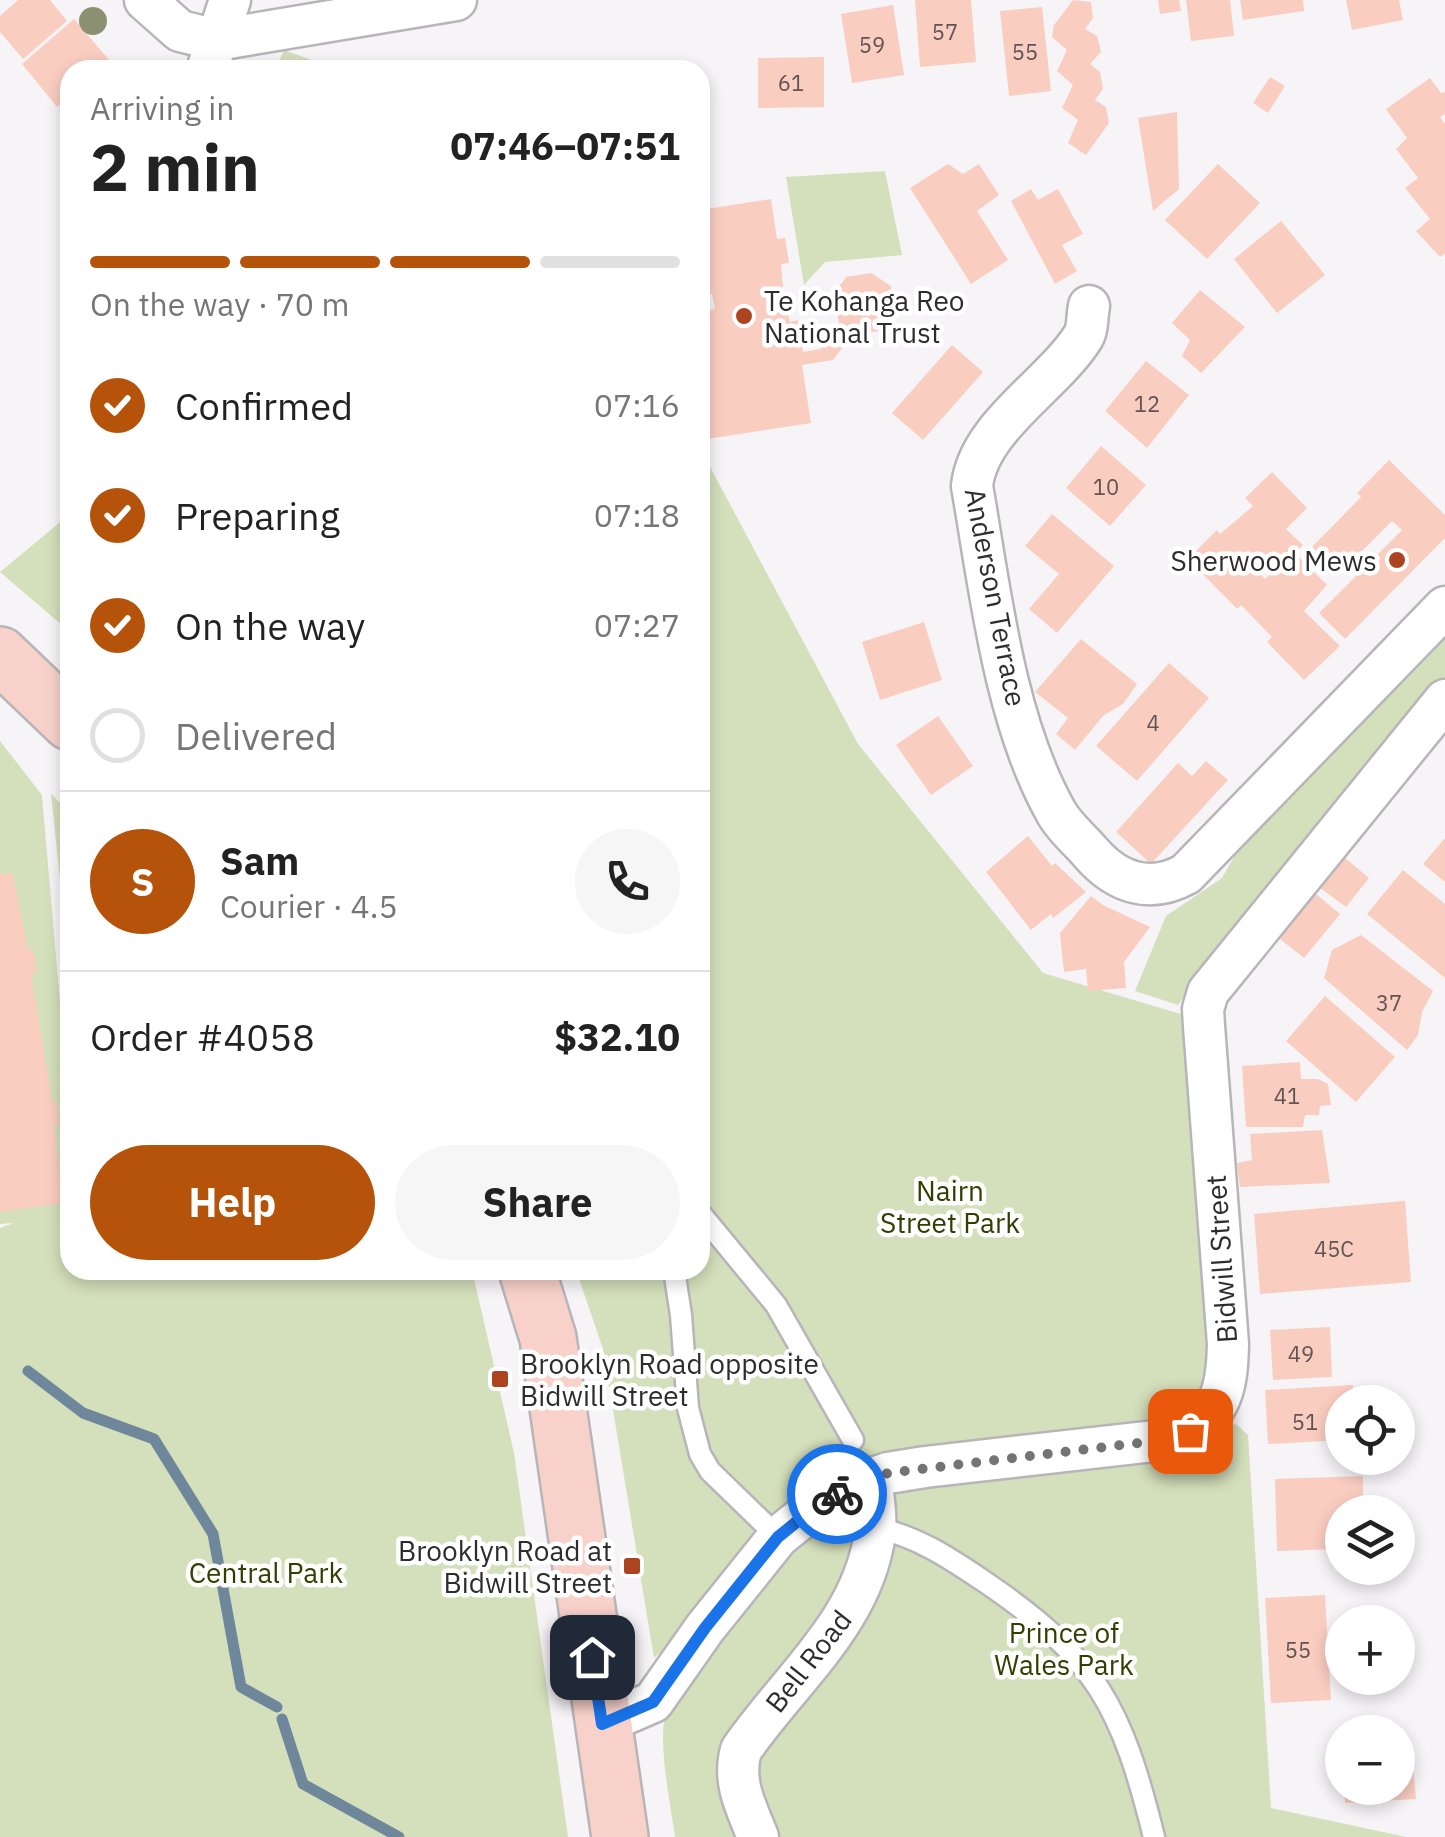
<!DOCTYPE html>
<meta charset="utf-8">
<style>
:root{--surface:#fff;--page:#f6f6f6;--text:#222;--muted:#767676;--line:#e0e0e0;--accent:#b45309}
body{margin:0;font-family:"IBM Plex Sans",sans-serif;background:var(--page);color:var(--text);height:100vh;display:flex;flex-direction:column;font-size:38px;white-space:nowrap}
*{box-sizing:border-box;margin:0}
p{font-size:32px;color:var(--muted)}
.icon{flex:none;width:55px;height:55px;fill:none;stroke:currentColor;stroke-width:2;stroke-linecap:round;stroke-linejoin:round}
.map{position:relative;flex:1;overflow:hidden}
.details{position:absolute;left:60px;top:60px;width:650px;height:1220px;display:flex;flex-direction:column;background:var(--surface);border-radius:30px;box-shadow:0 5px 15px #0003}
.details>*{flex:none}
.controls{position:absolute;left:1325px;top:1385px;display:grid;gap:20px}
.controls a{display:grid;place-items:center;width:90px;height:90px;border-radius:50%;background:var(--surface);box-shadow:0 5px 15px #0003;font-size:50px}
.pin{position:absolute;display:grid;place-items:center;width:85px;height:85px;color:#fff;margin:-42px;border-radius:20px;box-shadow:0 5px 15px #0006}
.courier{position:absolute;display:grid;place-items:center;width:100px;height:100px;margin:-50px;border:8px solid #1a73e8;border-radius:50%;background:#fff;color:#222;box-shadow:0 2px 12px #0007}
.overview em{font-style:normal;font-weight:700}
.overview div{display:flex;flex-direction:column-reverse}
.overview{display:flex;align-items:center;justify-content:space-between;height:170px;padding:0 30px}
h1{font-size:65px;font-weight:700;line-height:75px}
.bar{display:grid;grid-template-columns:repeat(4,1fr);gap:15px 10px;align-content:center;height:120px;padding:0 30px}
.bar i{height:12px;border-radius:8px;background:var(--line)}
.bar .active{background:var(--accent)}
.bar p{grid-column:span 4}
.line{display:flex;align-items:center;gap:25px;padding:0 30px;border-top:2px solid var(--line)}
.line div{flex:1}
.round{display:grid;place-items:center;flex:none;width:105px;height:105px;border-radius:52px;background:var(--page)}
ol{padding:0 30px;list-style:none}
li{display:flex;align-items:center;gap:30px;height:110px}
li p{margin-inline-start:auto}
li .icon{padding:10px;border-radius:50%;background:var(--accent);color:#fff;stroke-width:4}
li:last-child{color:var(--muted)}
li i{width:55px;height:55px;border:5px solid var(--line);border-radius:50%}
.primary-button{display:flex;gap:20px;margin-top:auto;padding:20px 30px}
.primary-button a{flex:1;height:115px;border-radius:60px;background:var(--accent);color:#fff;font-size:40px;font-weight:700;line-height:115px;text-align:center}
.primary-button a+a{background:var(--page);color:var(--text)}
.map>svg:first-child{display:block}
</style>
<div class="map">
<svg width="1445" height="1837" viewBox="0 0 1445 1837">
<rect width="100%" height="100%" fill="#f7f4f8"/>
<!-- green -->
<path fill="#d4dfbb" d="M 284,50 L 339,70 L 275,70 Z
M 885,171 L 902,255 L 825,262 L 804,285 L 786,177 Z
M 700,448 L 858,744 L 1043,973 L 1184,1015 L 1212,1311 L 1207,1374 L 1194,1401 L 1166,1430 L 856,1472 L 654,1658 L 603,1349 L 576,1270 L 700,1270 Z
M 70,514 L 69,631 L 0,572 Z
M 1445,630 L 1445,678 L 1318,836 L 1270,880 L 1178,1005 L 1135,991 L 1166,916 L 1222,878 L 1238,850 Z
M 0,741 L 42,795 L 70,1119 L 70,1270 L 472,1270 L 514,1453 L 568,1837 L 0,1837 L 0,1228 L 14,1223 L 0,1224 Z
M 51,794 L 70,812 L 70,973 Z
M 1236,1424 L 1248,1435 L 1271,1808 L 1406,1837 L 675,1837 C 671,1805 655,1734 668,1707 L 790,1550 L 858,1498 L 1172,1448 Z"/>
<g fill="none" stroke-linecap="round" stroke-linejoin="round">
<!-- stream -->
<path stroke="#6f879a" stroke-width="11" d="M 28,1371 L 83,1413 L 154,1439 L 213,1534 L 241,1687 L 277,1707
M 282,1719 L 303,1784 L 399,1837"/>
</g>
<!-- building -->
<path fill="#facdc1" fill-rule="evenodd" d="M 18,0 L 50,0 L 67,21 L 23,59 L 0,32 L 0,16 Z
M 915,0 L 971,0 L 976,62 L 920,67 Z
M 1073,0 L 1091,2 L 1093,18 L 1085,29 L 1097,36 L 1101,52 L 1090,64 L 1100,72 L 1103,89 L 1095,100 L 1106,107 L 1109,123 L 1086,155 L 1068,143 L 1078,120 L 1062,108 L 1073,85 L 1057,71 L 1067,50 L 1052,37 L 1054,25 Z
M 1158,0 L 1179,0 L 1181,11 L 1160,14 Z
M 1186,0 L 1230,0 L 1234,36 L 1191,41 Z
M 1240,0 L 1303,0 L 1304,11 L 1243,20 Z
M 1346,0 L 1399,0 L 1403,20 L 1352,30 Z
M 893,5 L 904,75 L 852,83 L 841,14 Z
M 1042,7 L 1051,91 L 1009,96 L 1000,11 Z
M 74,19 L 110,61 L 99,70 L 70,70 L 70,96 L 57,107 L 22,64 Z
M 824,57 L 824,107 L 758,108 L 758,58 Z
M 1270,77 L 1285,86 L 1268,113 L 1253,103 Z
M 1430,78 L 1441,93 L 1445,92 L 1445,114 L 1440,117 L 1445,124 L 1445,254 L 1440,257 L 1416,231 L 1430,219 L 1405,188 L 1418,178 L 1396,149 L 1407,138 L 1386,109 Z
M 1177,112 L 1179,189 L 1153,211 L 1138,118 Z
M 948,164 L 963,174 L 979,164 L 999,195 L 977,211 L 1008,260 L 971,284 L 910,188 Z
M 1218,164 L 1260,203 L 1207,259 L 1165,220 Z
M 1031,189 L 1038,200 L 1058,189 L 1083,234 L 1062,245 L 1077,271 L 1055,284 L 1011,201 Z
M 771,199 L 777,239 L 785,238 L 789,263 L 781,264 L 784,298 L 790,322 L 798,320 L 803,352 L 820,349 L 839,323 L 833,295 L 846,277 L 871,273 L 891,286 L 895,311 L 881,331 L 853,334 L 833,360 L 802,365 L 811,423 L 707,439 L 700,397 L 700,311 L 715,309 L 712,294 L 700,296 L 700,210 Z
M 1281,221 L 1325,275 L 1277,313 L 1234,259 Z
M 1200,290 L 1245,327 L 1201,373 L 1182,356 L 1190,340 L 1172,323 Z
M 952,345 L 983,372 L 923,440 L 892,413 Z
M 1146,361 L 1189,395 L 1147,448 L 1105,411 Z
M 1101,446 L 1146,485 L 1110,526 L 1066,488 Z
M 1389,460 L 1445,515 L 1445,538 L 1345,639 L 1319,613 L 1402,530 L 1392,521 L 1339,574 L 1312,547 L 1361,497 L 1357,493 Z
M 1272,472 L 1307,508 L 1286,529 L 1303,545 L 1295,553 L 1327,585 L 1304,611 L 1340,646 L 1304,680 L 1267,642 L 1272,637 L 1241,605 L 1237,609 L 1188,559 L 1217,530 L 1220,534 L 1253,506 L 1245,498 ZM 1256,553 L 1274,571 L 1265,579 L 1248,561 Z
M 1052,514 L 1114,566 L 1057,633 L 1029,609 L 1059,574 L 1025,546 Z
M 924,622 L 942,680 L 880,700 L 862,642 Z
M 1081,639 L 1137,684 L 1123,704 L 1103,716 L 1075,750 L 1056,734 L 1068,718 L 1035,692 Z
M 1169,663 L 1209,698 L 1137,781 L 1096,746 Z
M 938,716 L 973,766 L 931,795 L 896,745 Z
M 1206,761 L 1228,780 L 1151,864 L 1116,832 L 1178,763 L 1192,776 Z
M 1028,836 L 1052,866 L 1055,863 L 1086,892 L 1053,918 L 1051,914 L 1031,930 L 986,872 Z
M 1445,838 L 1445,882 L 1423,864 Z
M 1344,857 L 1369,878 L 1346,907 L 1320,888 Z
M 1403,870 L 1445,904 L 1445,978 L 1367,914 Z
M 0,874 L 13,874 L 28,950 L 33,948 L 37,973 L 31,974 L 52,1101 L 56,1101 L 60,1124 L 54,1126 L 63,1203 L 0,1212 Z
M 1316,894 L 1340,914 L 1304,958 L 1276,936 Z
M 1091,896 L 1103,905 L 1150,927 L 1124,962 L 1126,988 L 1088,991 L 1086,969 L 1064,972 L 1060,933 Z
M 1361,935 L 1433,991 L 1422,1012 L 1418,1035 L 1407,1050 L 1324,978 L 1332,950 Z
M 1325,996 L 1395,1057 L 1356,1102 L 1286,1041 Z
M 1300,1062 L 1301,1079 L 1318,1079 L 1328,1084 L 1331,1105 L 1320,1106 L 1319,1115 L 1305,1115 L 1303,1127 L 1246,1127 L 1242,1066 Z
M 1322,1130 L 1330,1183 L 1240,1187 L 1237,1163 L 1252,1160 L 1250,1134 Z
M 1405,1201 L 1411,1282 L 1260,1294 L 1254,1214 Z
M 1330,1327 L 1332,1377 L 1273,1380 L 1270,1330 Z
M 1353,1385 L 1353,1402 L 1342,1402 L 1342,1440 L 1268,1444 L 1265,1390 Z
M 1363,1476 L 1363,1512 L 1342,1512 L 1342,1549 L 1277,1551 L 1275,1479 Z
M 1325,1595 L 1331,1700 L 1271,1703 L 1265,1598 Z
M 1412,1754 L 1416,1799 L 1345,1803 L 1344,1788 L 1398,1788 L 1398,1755 Z"/>
<g fill="none" stroke-linecap="round" stroke-linejoin="round">
<defs>
<path id="service" d="M 700,1213 L 776,1305 L 853,1440
M 674,1270 L 681,1315 L 688,1408 L 700,1454 L 710,1471 L 778,1537
M 876,1528 C 917,1536 951,1559 985,1582 C 1097,1658 1122,1708 1154,1837"/>
<path id="minor" d="M 145,0 L 180,31 L 217,40 L 456,0
M 207,70 L 230,0
M 1089,306 C 1087,316 1088,329 1083,337 C 1053,385 978,427 972,486 C 990,589 1004,720 1056,812 C 1064,827 1080,840 1091,853 C 1117,883 1150,894 1186,874 L 1445,607
M 602,1724 L 653,1702 L 705,1628 L 778,1537 L 820,1503 L 859,1483 L 888,1473 L 925,1467 L 1172,1439 C 1220,1418 1227,1394 1228,1344 L 1204,1026 L 1203,1009 L 1208,992 L 1445,700
M 758,1837 C 746,1807 732,1782 741,1750 C 790,1679 863,1622 875,1533 C 877,1515 873,1495 871,1478"/>
<path id="secondary" d="M 0,655 L 70,722
M 527,1270 L 548,1338 L 620,1837"/>
</defs>
<!-- service casing -->
<use href="#service" stroke="#b8b5b9" stroke-width="25"/>
<!-- minor casing -->
<use href="#minor" stroke="#b8b5b9" stroke-width="45"/>
<!-- secondary casing -->
<use href="#secondary" stroke="#b8b5b9" stroke-width="60"/>
<!-- service -->
<use href="#service" stroke="#fff" stroke-width="20"/>
<!-- minor -->
<use href="#minor" stroke="#fff" stroke-width="40"/>
<!-- secondary -->
<use href="#secondary" stroke="#f8d2ca" stroke-width="55"/>
</g>
<!-- trees -->
<circle fill="#8b9070" cx="93" cy="21" r="14"/>
<g fill="none" stroke-linecap="round" stroke-linejoin="round">
<!-- done -->
<path stroke="#747375" stroke-width="10" stroke-dasharray="0 18" d="M 837,1494 L 888,1473 L 1172,1439 L 1190,1431"/>
<!-- route -->
<path stroke="#1a73e8" stroke-width="12" d="M 592,1657 L 602,1724 L 653,1702 L 705,1628 L 778,1537 L 820,1503 L 837,1494"/>
</g>
<!-- markers -->
<g fill="#ab441f" stroke="#fff" stroke-width="4">
<circle cx="744" cy="316" r="10"/>
<circle cx="1397" cy="560" r="10"/>
<rect x="490" y="1369" width="20" height="20" rx="5"/>
<rect x="622" y="1556" width="20" height="20" rx="5"/>
</g>
<g text-anchor="middle" dominant-baseline="central" stroke-width="9" stroke-linejoin="round" paint-order="stroke">
<!-- number labels -->
<g font-size="22" fill="#615553">
<text x="945" y="31">57</text>
<text x="872" y="44">59</text>
<text x="1025" y="51">55</text>
<text x="791" y="82">61</text>
<text x="1147" y="403">12</text>
<text x="1106" y="486">10</text>
<text x="1153" y="722">4</text>
<text x="1389" y="1002">37</text>
<text x="1287" y="1095">41</text>
<text x="1334" y="1248">45C</text>
<text x="1301" y="1353">49</text>
<text x="1305" y="1421">51</text>
<text x="1298" y="1649">55</text>
</g>
<!-- poi labels -->
<g font-size="28" fill="#2e2d2e" stroke="#fff" text-anchor="start">
<text x="764" y="300">Te Kohanga Reo<tspan x="764" dy="32">National Trust</tspan></text>
<text x="1377" y="560" text-anchor="end">Sherwood Mews</text>
<text x="520" y="1363">Brooklyn Road opposite<tspan x="520" dy="32">Bidwill Street</tspan></text>
<text x="612" y="1550" text-anchor="end">Brooklyn Road at<tspan x="612" dy="32">Bidwill Street</tspan></text>
</g>
<!-- street labels -->
<g font-size="28" fill="#2e2d2e" stroke="#fff">
<text transform="translate(996 597) rotate(79)">Anderson Terrace</text>
<text transform="translate(1221 1259) rotate(-94)">Bidwill Street</text>
<text transform="translate(808 1661) rotate(-52)">Bell Road</text>
</g>
<!-- park labels -->
<g font-size="28" fill="#333f00" stroke="#fff">
<text x="950" y="1190">Nairn<tspan x="950" dy="32">Street Park</tspan></text>
<text x="266" y="1572">Central Park</text>
<text x="1064" y="1632">Prince of<tspan x="1064" dy="32">Wales Park</tspan></text>
</g>
</g>
</svg>
<div class="controls">
<a><svg class="icon" aria-label="locate" viewBox="0 0 24 24"><circle cx="12" cy="12" r="6"/><path d="M12 2v4M12 18v4M2 12h4M18 12h4"/></svg></a>
<a><svg class="icon" aria-label="layers" viewBox="0 0 24 24"><path d="M12 4l9 5-9 5-9-5zM3 14l9 5 9-5"/></svg></a>
<a>+</a>
<a>−</a>
</div>
<div class="pin" style="left:1190px;top:1431px;background:#ea580c"><svg class="icon" aria-label="bag" viewBox="0 0 24 24"><path d="M5 8h14l-1 12H6zM9 8a3 3 0 0 1 6 0"/></svg></div>
<div class="pin" style="left:592px;top:1657px;background:#1f2937"><svg class="icon" aria-label="home" viewBox="0 0 24 24"><path d="M3 11l9-7 9 7M6 9v11h12V9"/></svg></div>
<div class="courier" style="left:837px;top:1494px"><svg class="icon" aria-label="bike" viewBox="0 0 24 24"><circle cx="6" cy="16" r="4"/><circle cx="18" cy="16" r="4"/><path d="M6 16l4-8h5l3 8M10 8l3 8H6M13 5h3"/></svg></div>
<section class="details">
<div class="overview"><div><h1>2 min</h1><p>Arriving in</p></div><em>07:46–07:51</em></div>
<div class="bar"><i class="active"></i><i class="active"></i><i class="active"></i><i></i><p>On the way · 70 m</p></div>
<ol>
<li><svg class="icon" aria-label="check" viewBox="0 0 24 24"><path d="M5 12l5 5 9-10"/></svg>Confirmed<p>07:16</p></li>
<li><svg class="icon" aria-label="check" viewBox="0 0 24 24"><path d="M5 12l5 5 9-10"/></svg>Preparing<p>07:18</p></li>
<li><svg class="icon" aria-label="check" viewBox="0 0 24 24"><path d="M5 12l5 5 9-10"/></svg>On the way<p>07:27</p></li>
<li><i></i>Delivered</li>
</ol>
<div class="line" style="height:180px"><b class="round" style="background:var(--accent);color:#fff">S</b><div><b>Sam</b><p>Courier · 4.5</p></div><a class="round"><svg class="icon" aria-label="phone" viewBox="0 0 24 24"><path d="M5 4h4l2 5-3 2q2 4 5 5l2-3 5 2v4C11 20 4 13 5 4z"/></svg></a></div>
<div class="line" style="height:130px"><div>Order #4058</div><b>$32.10</b></div>
<div class="primary-button"><a>Help</a><a>Share</a></div>
</section>
</div>
